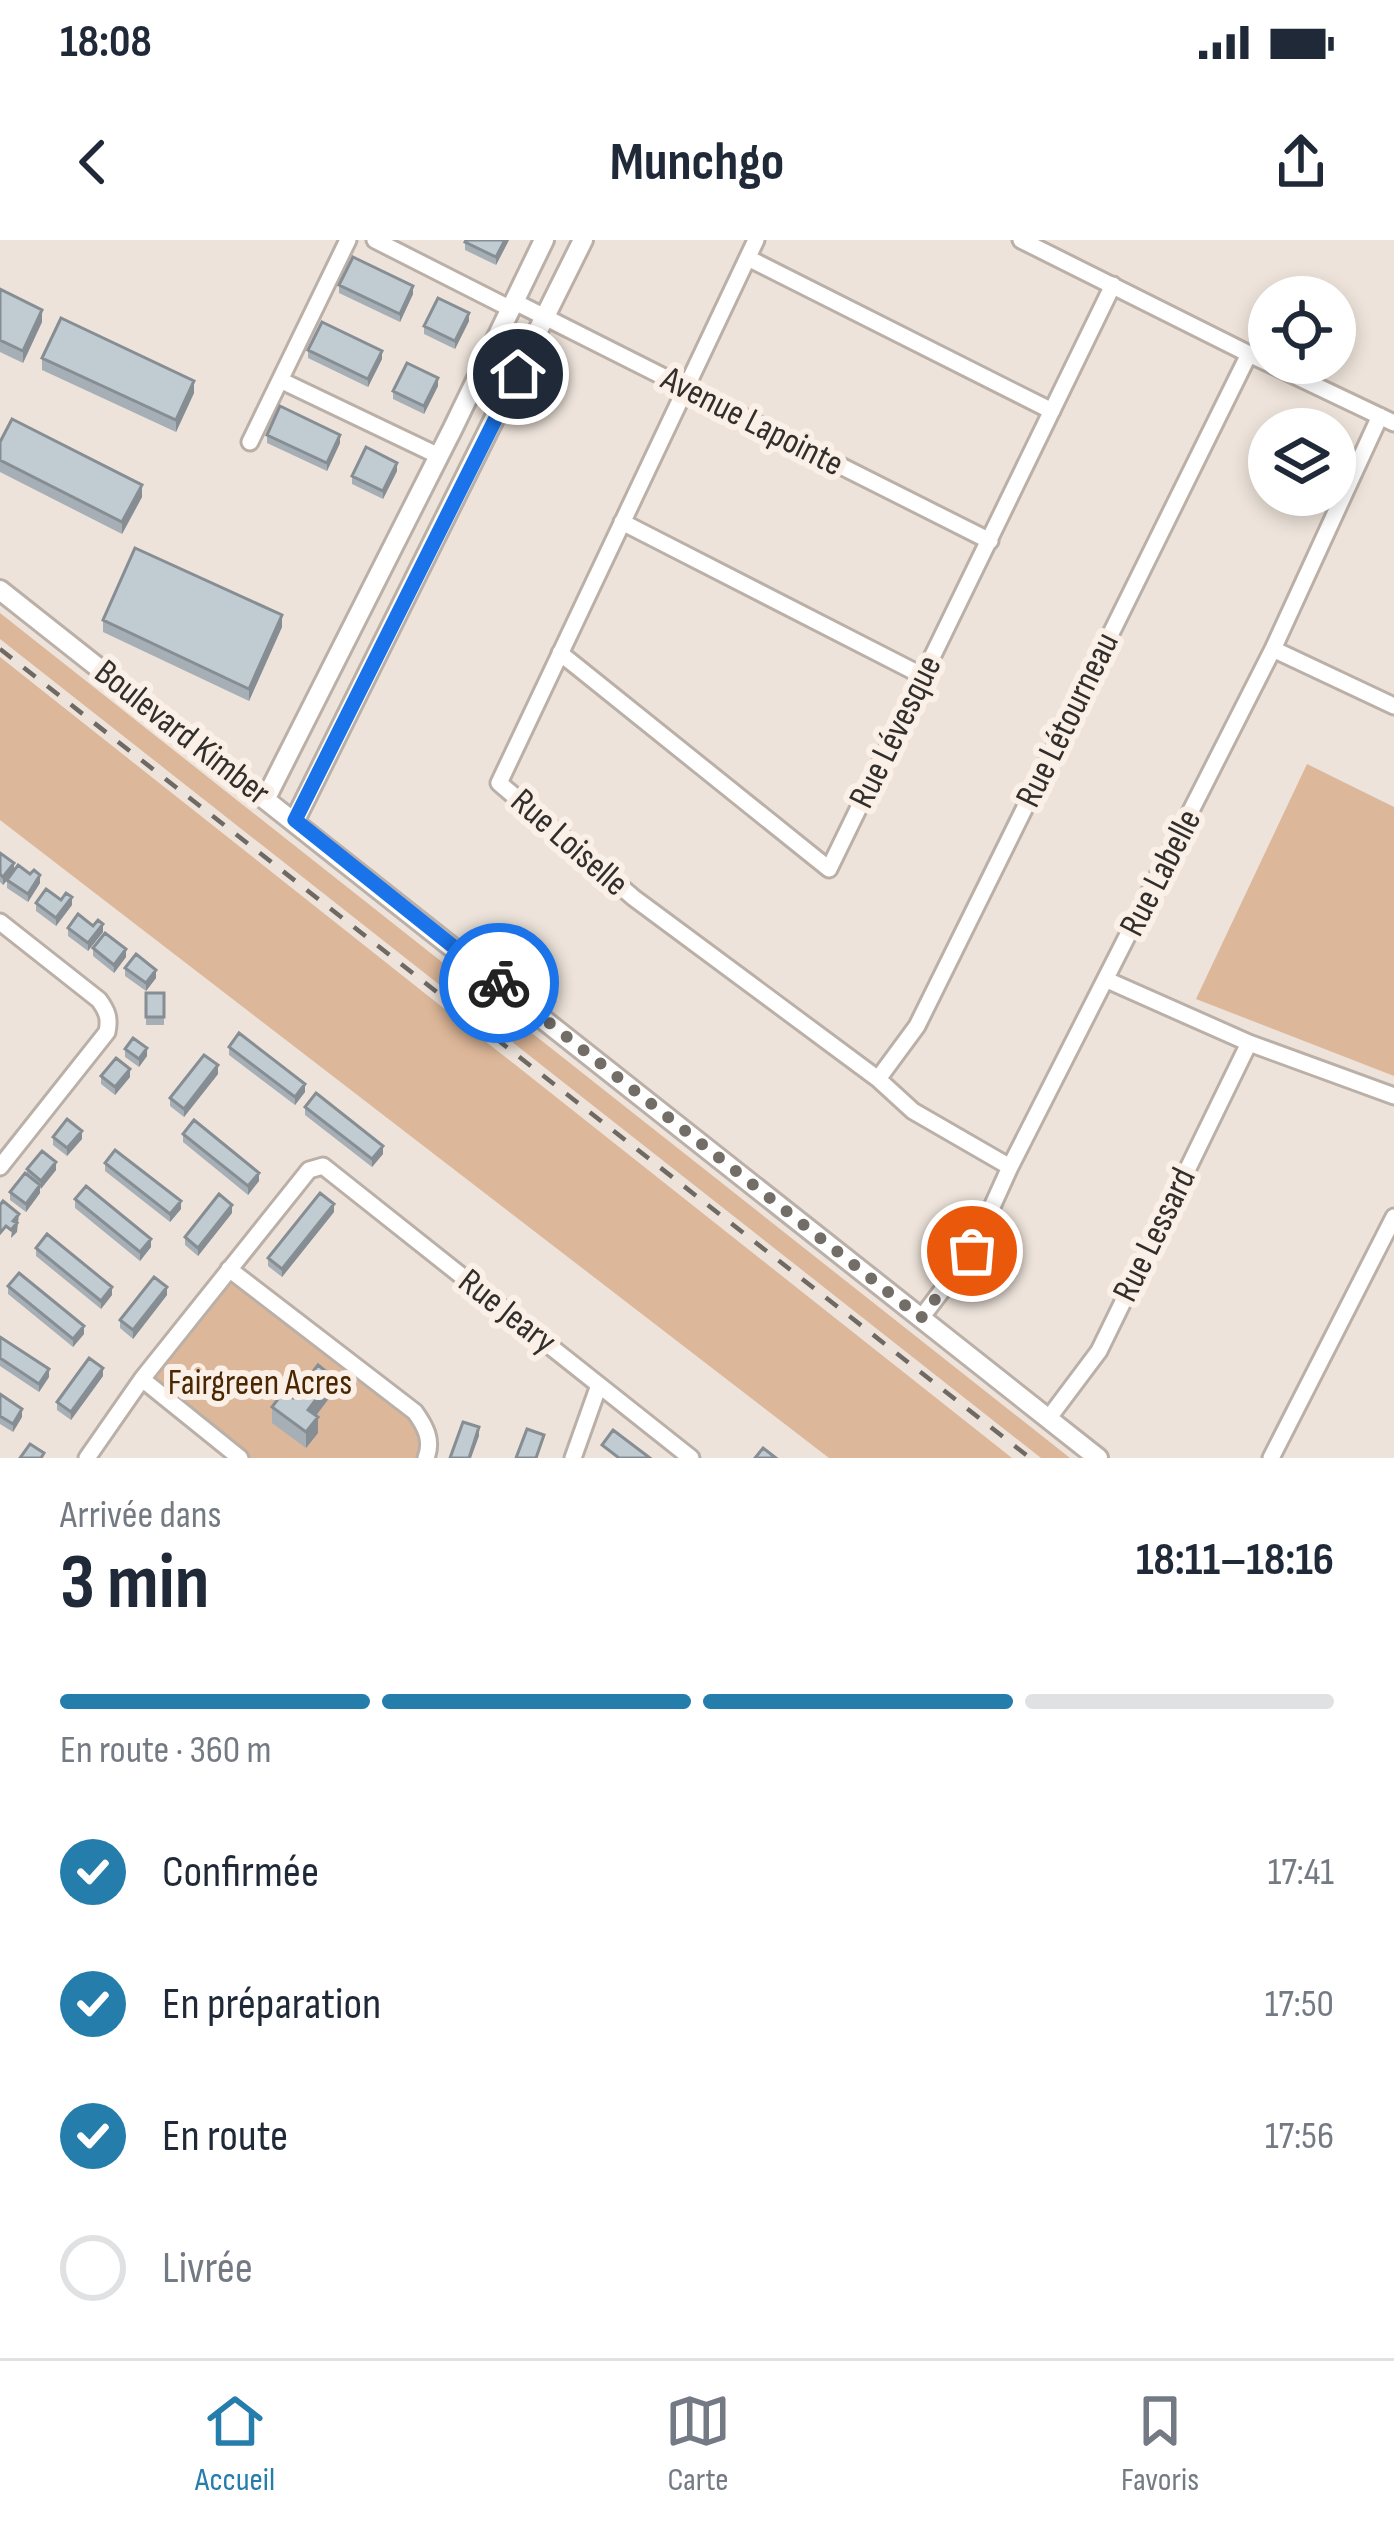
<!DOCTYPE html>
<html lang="fr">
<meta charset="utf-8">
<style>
:root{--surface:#fff;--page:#f2f2f3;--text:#1f2937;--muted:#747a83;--line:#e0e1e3;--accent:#247dab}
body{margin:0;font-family:"Sofia Sans Condensed",sans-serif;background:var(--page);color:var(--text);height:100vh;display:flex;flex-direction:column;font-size:45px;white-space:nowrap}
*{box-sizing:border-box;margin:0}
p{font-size:39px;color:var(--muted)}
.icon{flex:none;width:66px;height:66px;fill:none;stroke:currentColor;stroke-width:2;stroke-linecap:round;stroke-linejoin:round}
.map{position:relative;height:1218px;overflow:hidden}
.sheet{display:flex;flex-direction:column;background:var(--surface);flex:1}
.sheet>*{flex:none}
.tools{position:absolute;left:1248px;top:36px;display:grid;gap:24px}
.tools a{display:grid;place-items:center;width:108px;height:108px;border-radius:50%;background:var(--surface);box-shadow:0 6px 18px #0003;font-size:60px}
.pin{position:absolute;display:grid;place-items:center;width:102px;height:102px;color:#fff;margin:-51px;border:6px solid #fff;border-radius:50%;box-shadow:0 3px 12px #0007}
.courier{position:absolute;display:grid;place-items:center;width:120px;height:120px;margin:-60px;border:9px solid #1a73e8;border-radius:50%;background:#fff;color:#222;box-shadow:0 3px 15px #0007}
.overview em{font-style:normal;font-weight:700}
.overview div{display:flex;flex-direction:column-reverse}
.overview{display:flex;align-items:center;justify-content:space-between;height:204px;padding:0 60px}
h1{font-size:78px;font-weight:700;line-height:90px}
.bar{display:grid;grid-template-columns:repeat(4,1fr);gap:18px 12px;align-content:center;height:144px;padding:0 60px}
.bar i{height:15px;border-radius:9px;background:var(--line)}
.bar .active{background:var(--accent)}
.bar p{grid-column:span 4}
ol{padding:0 60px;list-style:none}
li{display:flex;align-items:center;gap:36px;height:132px}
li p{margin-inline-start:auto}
li .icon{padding:12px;border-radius:50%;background:var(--accent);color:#fff;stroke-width:4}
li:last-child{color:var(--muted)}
li i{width:66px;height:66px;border:6px solid var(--line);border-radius:50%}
.status{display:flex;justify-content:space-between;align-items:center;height:84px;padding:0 60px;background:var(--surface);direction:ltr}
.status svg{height:33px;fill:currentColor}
header{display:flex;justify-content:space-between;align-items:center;height:156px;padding:0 60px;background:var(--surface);font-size:54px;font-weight:700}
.tabs{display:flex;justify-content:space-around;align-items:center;height:168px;border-top:3px solid var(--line);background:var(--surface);font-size:33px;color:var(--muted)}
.tabs a{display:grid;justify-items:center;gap:6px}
.tabs .active{color:var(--accent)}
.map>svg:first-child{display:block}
</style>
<div class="status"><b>18:08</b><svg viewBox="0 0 49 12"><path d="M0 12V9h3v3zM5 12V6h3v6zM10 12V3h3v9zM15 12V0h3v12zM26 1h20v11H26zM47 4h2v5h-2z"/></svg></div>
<header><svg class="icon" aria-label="back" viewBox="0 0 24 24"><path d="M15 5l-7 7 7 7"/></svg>Munchgo<svg class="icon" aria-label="share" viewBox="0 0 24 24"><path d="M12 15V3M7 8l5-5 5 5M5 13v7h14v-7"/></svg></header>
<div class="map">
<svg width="1394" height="1218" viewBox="0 0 1394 1218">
<rect width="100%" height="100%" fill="#ede3da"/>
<!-- green -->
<path fill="#ddb799" d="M 0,373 L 1070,1218 L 1041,1218 L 0,399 Z
M 0,417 L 1012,1218 L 829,1218 L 0,580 Z
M 1307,524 L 1394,567 L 1394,836 L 1196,759 Z
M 229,1029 L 415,1172 L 426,1218 L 240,1218 L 142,1139 Z"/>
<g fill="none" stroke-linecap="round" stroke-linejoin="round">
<defs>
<path id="minor" d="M 375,0 L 511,69
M 756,0 L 499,543 L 634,658 L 878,839 L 913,871 L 1010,927
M 1021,0 L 1249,114 L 1394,183
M 748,18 L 1052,171
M 515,62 L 990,301
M 280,140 L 439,216
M 250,202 L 348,0
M 622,282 L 923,436
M 1273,409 L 1394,466
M 560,413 L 829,629 L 1113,45
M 0,682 L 99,760 C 107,771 110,778 107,792 L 0,927
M 1107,740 L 1249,803 L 1394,856
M 878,839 L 917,786 L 1249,114
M 229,1029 L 415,1172 C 425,1186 433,1200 426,1218
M 921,1078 L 972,1011 L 1010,927 L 1273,409 L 1380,176
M 142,1139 L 240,1218
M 1048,1179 L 1099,1111 L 1249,803
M 87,1218 L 142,1139 L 301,940 L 309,930 L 323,926 L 691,1218
M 573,1218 L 599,1145
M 1271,1218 L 1394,977"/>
<path id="tertiary" d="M 0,350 L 1098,1218
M 266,558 L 453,188 L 544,0
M 295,580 L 583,0"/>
</defs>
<!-- minor casing -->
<use href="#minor" stroke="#bab0a8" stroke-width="21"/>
<!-- tertiary casing -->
<use href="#tertiary" stroke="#bab0a8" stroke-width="24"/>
<!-- minor -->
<use href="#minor" stroke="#fff" stroke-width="15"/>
<!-- tertiary -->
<use href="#tertiary" stroke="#fff" stroke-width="18"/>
<!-- rail -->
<path stroke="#6f6964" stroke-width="4.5" stroke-dasharray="15 15" stroke-linecap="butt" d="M 0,409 L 1030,1218"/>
</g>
<!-- wall -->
<path fill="#a5afb5" d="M 509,0 L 496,25 L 465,10 L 465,2 Z
M 339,45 L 413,54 L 400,82 L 339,53 Z
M 0,49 L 42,82 L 23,123 L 0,112 Z
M 469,81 L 455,109 L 424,94 L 424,86 Z
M 308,110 L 382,119 L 368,147 L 308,118 Z
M 42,118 L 194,153 L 176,192 L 42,130 Z
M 438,146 L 424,174 L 393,159 L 393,151 Z
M 267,195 L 340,203 L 327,231 L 267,203 Z
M 0,202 L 142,257 L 122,294 L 0,232 Z
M 397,231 L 383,259 L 352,244 L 352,236 Z
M 103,380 L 282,387 L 249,461 L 103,392 Z
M 0,613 L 14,631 L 40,643 L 28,662 L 7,648 L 7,641 L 3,645 L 0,642 Z
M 61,660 L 72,665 L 56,686 L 36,671 L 36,663 Z
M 68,688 L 103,692 L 88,711 L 68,696 Z
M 93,708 L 126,717 L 114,733 L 93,716 Z
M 125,728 L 156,738 L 146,751 L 125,736 Z
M 146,753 L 164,753 L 164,785 L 146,785 Z
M 229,807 L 305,852 L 295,865 L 229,815 Z
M 125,809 L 147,816 L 139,827 L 125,817 Z
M 218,834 L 184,877 L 170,866 L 170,858 Z
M 101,836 L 130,837 L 115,855 L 101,844 Z
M 305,867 L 383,914 L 372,927 L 305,875 Z
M 183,894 L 259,941 L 248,955 L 183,902 Z
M 53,897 L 82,899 L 67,916 L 53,905 Z
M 105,923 L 181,969 L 170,982 L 105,931 Z
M 27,929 L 56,930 L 40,949 L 40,953 L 26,972 L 10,960 L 10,952 L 27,935 Z
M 75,959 L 151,1007 L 140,1021 L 75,968 Z
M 334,972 L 282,1037 L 268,1026 L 268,1018 Z
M 232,973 L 198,1016 L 185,1005 L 185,997 Z
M 36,1008 L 112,1055 L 101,1069 L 36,1016 Z
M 8,1046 L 84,1094 L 73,1107 L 8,1054 Z
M 167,1055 L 133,1099 L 120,1088 L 120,1080 Z
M 0,1097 L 49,1137 L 39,1152 L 0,1126 Z
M 103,1136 L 71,1180 L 57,1170 L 57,1162 Z
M 333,1153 L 316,1176 L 318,1193 L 306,1208 L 272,1183 L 272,1167 L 293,1158 Z
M 0,1154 L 22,1177 L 13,1192 L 0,1184 Z"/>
<!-- shaded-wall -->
<path fill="#868e93" d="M 505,0 L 509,0 L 496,25 L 496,17 Z
M 413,46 L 413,54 L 400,82 L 400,74 Z
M 42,70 L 42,82 L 23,123 L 23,111 Z
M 469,73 L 469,81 L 455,109 L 455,101 Z
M 382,111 L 382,119 L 368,147 L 368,139 Z
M 438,138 L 438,146 L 424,174 L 424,166 Z
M 194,141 L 194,153 L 176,192 L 176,180 Z
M 340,195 L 340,203 L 327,231 L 327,223 Z
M 397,223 L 397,231 L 383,259 L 383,251 Z
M 142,245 L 142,257 L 122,294 L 122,282 Z
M 282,375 L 282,387 L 249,461 L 249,449 Z
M 14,623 L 14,631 L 3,645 L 3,637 Z
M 40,635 L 40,643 L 28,662 L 28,654 Z
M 72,657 L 72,665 L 56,686 L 56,678 Z
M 103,684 L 103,692 L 88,711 L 88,703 Z
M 126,709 L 126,717 L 114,733 L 114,725 Z
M 156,730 L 156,738 L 146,751 L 146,743 Z
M 147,808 L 147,816 L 139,827 L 139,819 Z
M 218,825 L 218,834 L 184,877 L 184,869 Z
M 130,829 L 130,837 L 115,855 L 115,847 Z
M 305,844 L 305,852 L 295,865 L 295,857 Z
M 82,891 L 82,899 L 67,916 L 67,908 Z
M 383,906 L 383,914 L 372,927 L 372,919 Z
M 56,922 L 56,930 L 41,949 L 41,941 Z
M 259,933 L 259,941 L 248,955 L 248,946 Z
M 40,945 L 40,953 L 26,972 L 26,964 Z
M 181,961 L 181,969 L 170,982 L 170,974 Z
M 334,964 L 334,972 L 282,1037 L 282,1029 Z
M 232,965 L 232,973 L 198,1016 L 198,1008 Z
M 19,974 L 17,992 L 11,998 L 13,981 Z
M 151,999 L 151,1007 L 140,1021 L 140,1012 Z
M 112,1047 L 112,1055 L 101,1069 L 101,1061 Z
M 167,1047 L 167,1055 L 133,1099 L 133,1090 Z
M 84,1086 L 84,1094 L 73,1107 L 73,1099 Z
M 103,1128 L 103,1136 L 71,1180 L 71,1172 Z
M 49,1129 L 49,1137 L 39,1152 L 39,1144 Z
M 333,1137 L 333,1153 L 308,1186 L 308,1170 Z
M 22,1169 L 22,1177 L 13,1192 L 13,1184 Z
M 318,1177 L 318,1193 L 306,1208 L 306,1192 Z
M 479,1187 L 479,1196 L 471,1218 L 469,1218 Z"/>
<!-- building -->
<path fill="#c0cbd2" stroke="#868e93" stroke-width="3" d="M 466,0 L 505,0 L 496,17 L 465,2 Z
M 353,17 L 413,46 L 400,74 L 339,45 Z
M 0,49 L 42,70 L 23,111 L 0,100 Z
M 438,58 L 469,73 L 455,101 L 424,86 Z
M 61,78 L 194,141 L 176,180 L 42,118 Z
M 322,82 L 382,111 L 368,139 L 308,110 Z
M 407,123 L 438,138 L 424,166 L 393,151 Z
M 280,166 L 340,195 L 327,223 L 267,195 Z
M 12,179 L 142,245 L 122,282 L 0,220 L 0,202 Z
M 366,207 L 397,223 L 383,251 L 352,236 Z
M 135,308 L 282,375 L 249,449 L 103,380 Z
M 0,613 L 14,623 L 3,637 L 0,634 Z
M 18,625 L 30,634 L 34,630 L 40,635 L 28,654 L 7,640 Z
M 46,649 L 61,660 L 66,653 L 72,657 L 56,678 L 36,663 Z
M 78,674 L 93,686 L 98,680 L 103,684 L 88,703 L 68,688 Z
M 105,693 L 126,709 L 114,725 L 93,708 Z
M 136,714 L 156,730 L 146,743 L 125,728 Z
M 146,753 L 164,753 L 164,777 L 146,777 Z
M 239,793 L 305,844 L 295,857 L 229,807 Z
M 133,798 L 147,808 L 139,819 L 125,809 Z
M 204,815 L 218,825 L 184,869 L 170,858 Z
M 116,818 L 130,829 L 115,847 L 101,836 Z
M 316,853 L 383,906 L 372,919 L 305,867 Z
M 67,879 L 82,891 L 67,908 L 53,897 Z
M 194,880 L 259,933 L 248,946 L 183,894 Z
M 115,910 L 181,961 L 170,974 L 105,923 Z
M 42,911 L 56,922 L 41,941 L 27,929 Z
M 25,933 L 40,945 L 26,964 L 10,952 Z
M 86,946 L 151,999 L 140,1012 L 75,959 Z
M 320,953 L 334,964 L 282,1029 L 268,1018 Z
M 219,954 L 232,965 L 198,1008 L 185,997 Z
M 3,961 L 19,974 L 13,981 L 17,983 L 11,990 L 6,986 L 0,993 L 0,965 Z
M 47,994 L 112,1047 L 101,1061 L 36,1008 Z
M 19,1033 L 84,1086 L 73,1099 L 8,1046 Z
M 154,1037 L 167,1047 L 133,1090 L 120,1080 Z
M 0,1097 L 49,1129 L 39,1144 L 0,1118 Z
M 89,1118 L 103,1128 L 71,1172 L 57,1162 Z
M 318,1125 L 333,1137 L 308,1170 L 318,1177 L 306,1192 L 272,1167 L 284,1151 L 293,1158 Z
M 0,1154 L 22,1169 L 13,1184 L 0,1176 Z
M 463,1182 L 479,1187 L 469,1218 L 450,1218 Z
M 527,1189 L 544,1195 L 536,1218 L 516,1218 Z
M 613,1190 L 650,1218 L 619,1218 L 602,1205 Z
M 30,1204 L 44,1213 L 41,1218 L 20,1218 Z
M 763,1208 L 776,1218 L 755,1218 Z"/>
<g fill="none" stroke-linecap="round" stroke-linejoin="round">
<!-- done -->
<path stroke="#736d68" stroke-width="12" stroke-dasharray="0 21.6" d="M 499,743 L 921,1078 L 972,1011"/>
<!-- route -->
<path stroke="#1a73e8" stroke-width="15" d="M 499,743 L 295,580 L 518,134"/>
</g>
<g text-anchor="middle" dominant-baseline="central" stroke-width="12" stroke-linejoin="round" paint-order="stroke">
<!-- street labels -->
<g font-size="36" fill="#322e2b" stroke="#fbf0e8">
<text transform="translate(752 182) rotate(27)">Avenue Lapointe</text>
<text transform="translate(1068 480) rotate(-64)">Rue Létourneau</text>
<text transform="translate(896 492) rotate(-64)">Rue Lévesque</text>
<text transform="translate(182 493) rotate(38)">Boulevard Kimber</text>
<text transform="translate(569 603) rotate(41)">Rue Loiselle</text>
<text transform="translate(1161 633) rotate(-63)">Rue Labelle</text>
<text transform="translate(1155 995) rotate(-64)">Rue Lessard</text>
<text transform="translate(507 1072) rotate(38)">Rue Jeary</text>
</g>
<!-- park labels -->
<g font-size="36" fill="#4a2701" stroke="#fbf0e8">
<text x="260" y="1143">Fairgreen Acres</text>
</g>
</g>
</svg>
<div class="tools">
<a><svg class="icon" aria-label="locate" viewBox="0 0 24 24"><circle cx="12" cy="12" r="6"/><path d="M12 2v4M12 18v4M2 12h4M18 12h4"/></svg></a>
<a><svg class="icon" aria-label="layers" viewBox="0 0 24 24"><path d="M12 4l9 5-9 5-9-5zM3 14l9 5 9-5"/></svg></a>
</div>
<div class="pin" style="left:972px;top:1011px;background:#ea580c"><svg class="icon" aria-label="bag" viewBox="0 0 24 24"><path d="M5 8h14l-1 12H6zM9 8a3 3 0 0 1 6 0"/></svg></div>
<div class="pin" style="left:518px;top:134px;background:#1f2937"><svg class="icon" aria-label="home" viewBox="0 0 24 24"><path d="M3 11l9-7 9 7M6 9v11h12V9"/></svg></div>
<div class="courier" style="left:499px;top:743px"><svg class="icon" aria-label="bike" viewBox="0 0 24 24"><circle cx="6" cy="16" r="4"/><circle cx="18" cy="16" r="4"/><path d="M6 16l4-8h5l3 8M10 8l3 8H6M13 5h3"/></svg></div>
</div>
<section class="sheet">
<div class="overview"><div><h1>3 min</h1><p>Arrivée dans</p></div><em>18:11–18:16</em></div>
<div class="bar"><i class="active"></i><i class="active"></i><i class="active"></i><i></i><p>En route · 360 m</p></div>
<ol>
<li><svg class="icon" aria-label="check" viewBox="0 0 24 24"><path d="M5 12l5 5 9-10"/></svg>Confirmée<p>17:41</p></li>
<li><svg class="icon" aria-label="check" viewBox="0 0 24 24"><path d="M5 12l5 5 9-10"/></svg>En préparation<p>17:50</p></li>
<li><svg class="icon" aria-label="check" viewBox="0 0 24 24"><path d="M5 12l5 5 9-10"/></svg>En route<p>17:56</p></li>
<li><i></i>Livrée</li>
</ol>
</section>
<nav class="tabs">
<a class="active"><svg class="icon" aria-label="home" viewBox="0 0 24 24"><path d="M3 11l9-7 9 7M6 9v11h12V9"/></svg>Accueil</a>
<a><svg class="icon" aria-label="map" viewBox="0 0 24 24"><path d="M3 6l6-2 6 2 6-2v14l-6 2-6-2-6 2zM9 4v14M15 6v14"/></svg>Carte</a>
<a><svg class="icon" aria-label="saved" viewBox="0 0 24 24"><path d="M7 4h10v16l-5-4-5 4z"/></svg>Favoris</a>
</nav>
